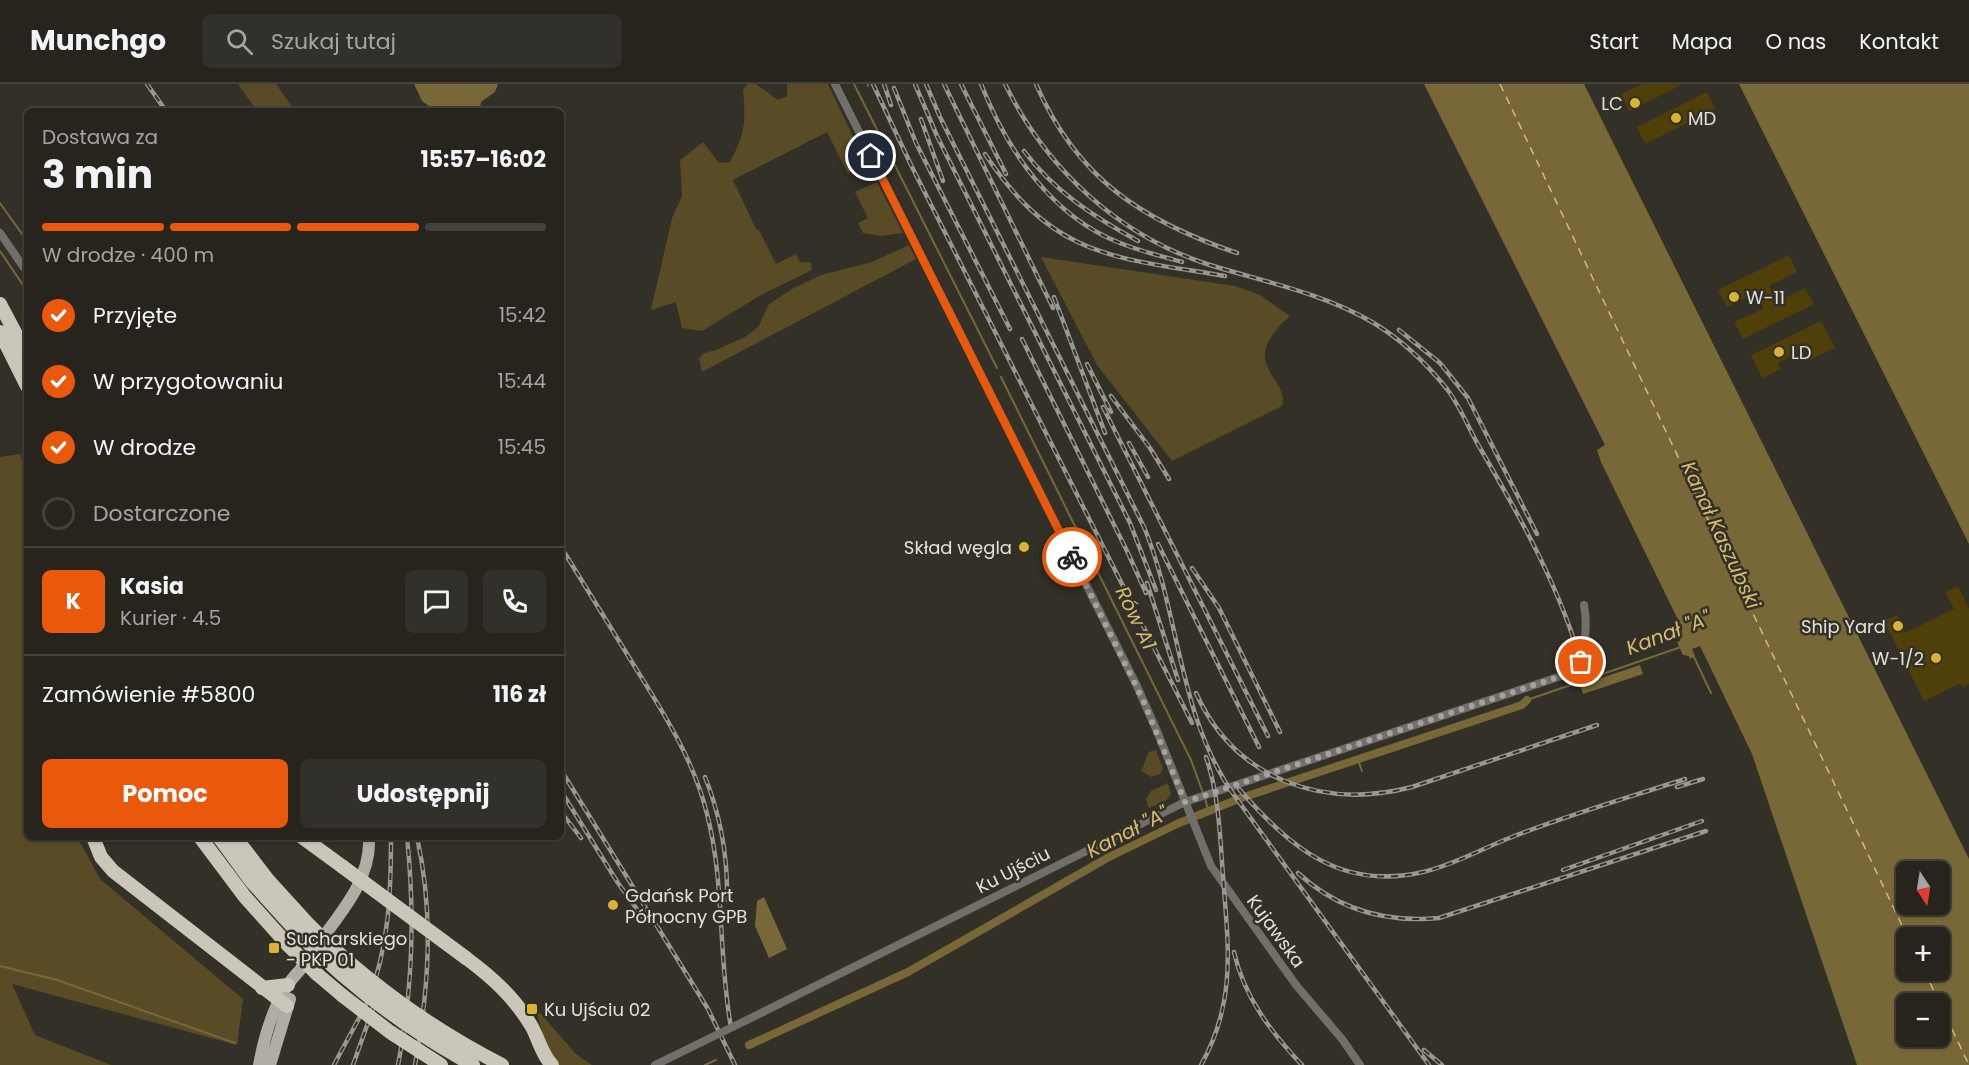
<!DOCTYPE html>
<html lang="pl">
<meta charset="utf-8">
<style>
:root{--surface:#26241d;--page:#32302a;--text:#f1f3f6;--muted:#a4a4a4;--line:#42413b;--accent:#ea580c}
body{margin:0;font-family:Poppins,sans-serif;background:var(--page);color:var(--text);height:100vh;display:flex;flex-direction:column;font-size:22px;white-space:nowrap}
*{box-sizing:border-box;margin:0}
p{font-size:20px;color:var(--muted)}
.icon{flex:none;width:33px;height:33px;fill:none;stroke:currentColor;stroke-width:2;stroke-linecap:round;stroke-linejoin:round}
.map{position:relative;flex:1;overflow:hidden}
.details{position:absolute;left:24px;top:24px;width:540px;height:732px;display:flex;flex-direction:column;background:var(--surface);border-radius:9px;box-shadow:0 2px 4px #0004,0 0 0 2px var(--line)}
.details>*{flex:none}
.needle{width:39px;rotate:168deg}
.tools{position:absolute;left:1896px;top:777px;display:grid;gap:12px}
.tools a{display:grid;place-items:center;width:54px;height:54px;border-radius:9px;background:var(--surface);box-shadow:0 2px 4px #0004,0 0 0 2px var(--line);font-size:30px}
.pin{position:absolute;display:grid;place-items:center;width:51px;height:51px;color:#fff;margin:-26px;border:3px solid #fff;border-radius:50%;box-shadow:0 2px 6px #0007}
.courier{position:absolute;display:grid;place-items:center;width:60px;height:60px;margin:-30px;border:4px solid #ea580c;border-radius:50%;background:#fff;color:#222;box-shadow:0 2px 8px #0007}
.overview em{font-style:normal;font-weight:700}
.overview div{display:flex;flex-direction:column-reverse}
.overview{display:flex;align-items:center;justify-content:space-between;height:102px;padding:0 18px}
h1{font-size:39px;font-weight:700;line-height:45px}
.bar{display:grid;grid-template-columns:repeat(4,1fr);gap:9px 6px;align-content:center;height:72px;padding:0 18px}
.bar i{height:8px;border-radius:4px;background:var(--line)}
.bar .selected{background:var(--accent)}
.bar p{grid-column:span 4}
.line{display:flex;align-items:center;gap:15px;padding:0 18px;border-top:2px solid var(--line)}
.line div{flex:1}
.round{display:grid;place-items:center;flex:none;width:63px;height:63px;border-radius:9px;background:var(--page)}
ol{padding:0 18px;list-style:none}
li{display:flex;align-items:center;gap:18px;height:66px}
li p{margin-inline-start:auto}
li .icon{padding:6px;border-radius:50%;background:var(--accent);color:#fff;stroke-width:4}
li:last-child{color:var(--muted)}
li i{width:33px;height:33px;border:3px solid var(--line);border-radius:50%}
.action{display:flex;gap:12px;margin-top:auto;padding:12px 18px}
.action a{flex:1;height:69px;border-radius:9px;background:var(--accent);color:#fff;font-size:24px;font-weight:700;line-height:69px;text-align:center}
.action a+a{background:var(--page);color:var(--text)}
header{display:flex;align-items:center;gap:36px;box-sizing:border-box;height:84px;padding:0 30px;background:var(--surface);border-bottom:2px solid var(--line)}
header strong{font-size:28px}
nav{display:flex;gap:33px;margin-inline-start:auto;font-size:21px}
.search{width:420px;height:54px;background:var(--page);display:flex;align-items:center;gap:15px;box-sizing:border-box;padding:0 21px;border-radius:9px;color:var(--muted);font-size:22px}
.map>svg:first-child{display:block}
</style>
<header>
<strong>Munchgo</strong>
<div class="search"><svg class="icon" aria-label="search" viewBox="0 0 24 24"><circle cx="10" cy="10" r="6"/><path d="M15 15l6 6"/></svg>Szukaj tutaj</div>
<nav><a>Start</a><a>Mapa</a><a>O nas</a><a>Kontakt</a></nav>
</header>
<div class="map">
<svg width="1969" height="981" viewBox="0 0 1969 981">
<rect width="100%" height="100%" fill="#333027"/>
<!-- green -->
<path fill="#584b25" d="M 238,0 L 276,0 L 295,27 L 257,27 Z
M 747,0 L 756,0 L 778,16 L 787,12 L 787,0 L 828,0 L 865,78 L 848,90 L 827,48 L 733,96 L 756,145 L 759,146 L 776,180 L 796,170 L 800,178 L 811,178 L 812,186 L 761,211 L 702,247 L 682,244 L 676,218 L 651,226 L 672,134 L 682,112 L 680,76 L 703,58 L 719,79 L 730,78 C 745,50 746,38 743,6 Z
M 877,98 L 903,149 L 881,152 L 863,149 L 858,139 L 868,134 L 855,108 Z
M 909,161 L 916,175 L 702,288 L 699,274 L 704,269 L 716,266 L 745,253 L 758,243 L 769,220 L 792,205 L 821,191 L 872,178 Z
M 1041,173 L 1235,202 L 1260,211 L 1290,232 C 1234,282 1291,293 1282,322 L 1172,377 L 1097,281 Z
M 20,370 L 27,393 L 27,753 L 81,753 L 80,758 L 100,795 L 243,915 L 237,961 L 12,900 L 35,951 L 111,981 L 0,981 L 0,373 Z
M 1156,666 L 1163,685 L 1160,690 L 1151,693 L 1141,687 L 1149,668 Z
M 1168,699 L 1171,710 L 1165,718 L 1149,724 L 1146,715 L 1151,707 Z
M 540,929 L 576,970 L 592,981 L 559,981 L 555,978 L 546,961 L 537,930 Z"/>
<!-- water -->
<path fill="#786837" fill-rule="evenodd" d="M 414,0 L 498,0 L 495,8 L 481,18 L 480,27 L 430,27 L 429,22 L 422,17 Z
M 1424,0 L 1584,0 L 1969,775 L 1969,981 L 1857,981 L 1752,670 L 1700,562 L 1692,565 L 1695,572 L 1690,575 L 1689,572 L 1683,571 L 1677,558 L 1680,557 L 1682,544 L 1601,378 L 1597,366 L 1605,361 ZM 1906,788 L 1940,788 L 1940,820 L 1906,820 ZM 1906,854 L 1940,854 L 1940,886 L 1906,886 ZM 1906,920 L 1940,920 L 1940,952 L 1906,952 Z
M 1739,0 L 1969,0 L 1969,460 Z
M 1640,581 L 1643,590 L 1583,610 L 1580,601 Z
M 764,813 L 787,865 L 769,874 L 755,842 L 757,817 Z"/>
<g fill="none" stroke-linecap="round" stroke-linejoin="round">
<!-- stream -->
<path stroke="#786837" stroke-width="2" d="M 854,0 L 997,284
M 868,0 L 868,2
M 0,119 L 27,157
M 0,167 L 27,207
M 1001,293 L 1191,676 L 1203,709
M 1694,573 L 1711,609
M 1527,616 L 1681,563
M 1358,676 L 1362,687
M 1205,714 L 1208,726
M 0,882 L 57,896 L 235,959
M 705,981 L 716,976"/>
<!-- canal -->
<path stroke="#786837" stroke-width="8" d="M 749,961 L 908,888 L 1109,773 L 1179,739 L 1241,714 L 1522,621 L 1527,616"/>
<!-- ferry -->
<path stroke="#d6bc70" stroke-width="1.5" stroke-dasharray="8 6" stroke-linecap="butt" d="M 1500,0 L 1908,854
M 1924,886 L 1939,918
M 1940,920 L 1969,981"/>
</g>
<!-- building -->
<path fill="#4f3f09" d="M 1642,0 L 1683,0 L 1629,27 L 1621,10 Z
M 1707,8 L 1715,25 L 1645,60 L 1637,43 Z
M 1789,171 L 1797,188 L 1769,202 L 1777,218 L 1805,204 L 1814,220 L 1743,255 L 1734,238 L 1763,225 L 1755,209 L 1727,223 L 1718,206 Z
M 1821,237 L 1835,264 L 1812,275 L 1807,264 L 1778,279 L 1781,285 L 1762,294 L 1751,271 Z
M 1958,502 L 1969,525 L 1969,600 L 1963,603 L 1960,599 L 1924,617 L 1884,537 L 1897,531 L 1905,549 L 1954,525 L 1945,508 Z"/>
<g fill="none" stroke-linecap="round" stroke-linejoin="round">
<!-- street -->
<path stroke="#716f6a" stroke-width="8" d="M 835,0 L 1136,600 L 1157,647 L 1211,782 L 1296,901 L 1342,955 L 1360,981
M 0,149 L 27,188
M 749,935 L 1185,718 L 1573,588 C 1585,572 1588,541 1584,521
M 655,981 L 702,958"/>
<!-- primary -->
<path stroke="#b1ada4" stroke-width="12" d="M 259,981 C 265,949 276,910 300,886 C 325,844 372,805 369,753
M 270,981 L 290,915"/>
<!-- highway -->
<path stroke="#cac6ba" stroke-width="14" d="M 0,220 L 27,271
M 0,248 L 27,302
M 93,753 L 101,773 L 113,787 L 287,922
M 200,753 L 245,813 L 288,861
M 219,753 L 252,798 L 299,850
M 235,753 L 268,796 L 309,841
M 302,753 L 343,783
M 466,874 C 493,894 515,914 532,943 C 539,956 542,971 552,981
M 317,890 L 343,912
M 262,904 L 288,901"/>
<defs>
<path id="rail" d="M 147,0 L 166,27
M 873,0 L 911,81 L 1192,639
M 884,0 L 891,21
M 915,0 L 937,52 L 1130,439 L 1156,506
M 926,0 L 940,33 L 1144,443 C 1180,530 1178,632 1234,711 L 1429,981
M 944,0 L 1053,224
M 961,0 L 1006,90
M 981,0 C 1007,66 1051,132 1120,159 C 1140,167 1161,172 1182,178
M 1005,0 C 1047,86 1119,152 1210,181 C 1265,198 1322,209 1372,238 C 1401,255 1426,279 1447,305 C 1460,322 1469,345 1480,364 C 1516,426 1553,491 1575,559
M 1036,0 C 1077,95 1143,137 1237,169
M 894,4 L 916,59 L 1010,245
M 921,35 L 943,97
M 1024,67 C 1054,107 1094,133 1138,157
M 985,70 C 1054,174 1112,173 1225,192
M 1054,213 L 1105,349
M 1399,246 L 1440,279 L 1468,314 L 1537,450
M 1022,255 L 1128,469 L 1146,509
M 1087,280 L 1111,328
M 1111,312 L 1150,364 L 1169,395
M 1103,323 L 1268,652
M 1129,359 L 1148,393
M 1158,460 L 1259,663
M 561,463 C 586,503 610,543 635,583 C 664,630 694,676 707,730 C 725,799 718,873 731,943
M 1192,484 L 1219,524 L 1280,648
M 1147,499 L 1178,596
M 1196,609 C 1235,696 1323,726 1412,703 L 1597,641
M 561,686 L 708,925 L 735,981
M 705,693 C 721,733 728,774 727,816
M 1677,703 L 1703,695
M 1239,705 C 1290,763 1340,807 1423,788 C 1454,781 1483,764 1512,753 C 1568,731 1627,714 1685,695
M 561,707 L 618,799 L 644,835
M 561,728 L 581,754
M 1563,786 L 1702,737
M 1298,789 C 1338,826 1386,839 1439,834 L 1706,747
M 1234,868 C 1244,913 1271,948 1302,981
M 1424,966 L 1442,981
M 334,981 C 345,959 358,938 368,916 C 389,864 391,808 391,753
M 353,981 L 377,913
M 398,981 C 413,905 415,830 407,753
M 415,981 C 429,904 434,830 417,753
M 1201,981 C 1237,917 1228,861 1223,792 C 1220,752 1219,711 1206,673"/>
</defs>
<!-- rail casing -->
<use href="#rail" stroke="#999790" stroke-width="4.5"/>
<!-- rail -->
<use href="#rail" stroke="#333027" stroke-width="2" stroke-dasharray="7" stroke-linecap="butt"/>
<!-- street-bridge -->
<path stroke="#716f6a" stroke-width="8" d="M 702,958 L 749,935"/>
<!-- highway-bridge -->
<path stroke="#cac6ba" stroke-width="14" d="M 343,783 L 466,874
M 309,841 C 366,898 430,944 502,981
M 299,850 C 350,902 409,946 473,981
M 288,861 L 317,890
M 343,912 L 390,948 L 441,981"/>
</g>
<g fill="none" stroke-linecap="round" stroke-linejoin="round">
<!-- done -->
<path stroke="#a5a39c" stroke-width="6" stroke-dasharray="0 10.8" d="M 1072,473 L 1143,616 L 1185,718 L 1573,588 L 1581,578"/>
<!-- route -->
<path stroke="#ea580c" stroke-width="8" d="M 871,72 L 1072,473"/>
</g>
<!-- markers -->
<g fill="#dab333" stroke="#333027" stroke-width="2">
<circle cx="1635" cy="19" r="6"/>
<circle cx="1676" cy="34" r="6"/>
<circle cx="1734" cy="213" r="6"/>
<circle cx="1779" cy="268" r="6"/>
<circle cx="1024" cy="463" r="6"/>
<circle cx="1898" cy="542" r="6"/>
<circle cx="1936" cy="574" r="6"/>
<circle cx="613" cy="821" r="6"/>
<rect x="268" y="858" width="12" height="12" rx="3"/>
<rect x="526" y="919" width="12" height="12" rx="3"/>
</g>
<g text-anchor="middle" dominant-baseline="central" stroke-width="5" stroke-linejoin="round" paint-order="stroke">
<!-- poi labels -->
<g font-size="18" fill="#e3e1db" stroke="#333027" text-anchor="start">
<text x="1623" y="19" text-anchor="end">LC</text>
<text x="1688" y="34">MD</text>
<text x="1746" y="213">W-11</text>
<text x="1791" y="268">LD</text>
<text x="1012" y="463" text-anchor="end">Skład węgla</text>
<text x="1886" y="542" text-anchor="end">Ship Yard</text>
<text x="1924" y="574" text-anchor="end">W-1/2</text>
<text x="625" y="811">Gdańsk Port<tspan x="625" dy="21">Północny GPB</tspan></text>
<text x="286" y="854">Sucharskiego<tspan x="286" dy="21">- PKP 01</tspan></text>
<text x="544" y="925">Ku Ujściu 02</text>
</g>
<!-- street labels -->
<g font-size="18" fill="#e3e1db" stroke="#333027">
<text transform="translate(1013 786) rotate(-27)">Ku Ujściu</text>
<text transform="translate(1276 847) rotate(54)">Kujawska</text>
</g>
<!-- water labels -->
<g font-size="20" font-style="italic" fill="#d6bc70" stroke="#333027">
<text transform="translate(1721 451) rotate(65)">Kanał Kaszubski</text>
<text transform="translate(1136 534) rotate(64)">Rów A1</text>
<text transform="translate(1668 549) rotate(-21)">Kanał "A"</text>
<text transform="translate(1127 748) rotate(-27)">Kanał "A"</text>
</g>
</g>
</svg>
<div class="tools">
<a><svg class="needle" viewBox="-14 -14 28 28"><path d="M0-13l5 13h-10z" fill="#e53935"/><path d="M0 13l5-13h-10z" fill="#a4a4a4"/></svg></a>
<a>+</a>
<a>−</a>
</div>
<div class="pin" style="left:1581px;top:578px;background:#ea580c"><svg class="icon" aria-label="bag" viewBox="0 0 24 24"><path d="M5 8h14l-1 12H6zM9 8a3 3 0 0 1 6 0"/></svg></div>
<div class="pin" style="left:871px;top:72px;background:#1f2937"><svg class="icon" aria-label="home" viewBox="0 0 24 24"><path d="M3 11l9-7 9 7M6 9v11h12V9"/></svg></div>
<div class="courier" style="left:1072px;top:473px"><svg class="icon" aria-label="bike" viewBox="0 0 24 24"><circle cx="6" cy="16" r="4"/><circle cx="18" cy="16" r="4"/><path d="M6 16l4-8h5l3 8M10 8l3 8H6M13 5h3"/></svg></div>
<section class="details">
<div class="overview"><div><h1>3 min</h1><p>Dostawa za</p></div><em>15:57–16:02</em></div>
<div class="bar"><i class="selected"></i><i class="selected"></i><i class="selected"></i><i></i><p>W drodze · 400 m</p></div>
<ol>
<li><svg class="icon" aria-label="check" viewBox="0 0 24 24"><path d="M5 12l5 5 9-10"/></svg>Przyjęte<p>15:42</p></li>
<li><svg class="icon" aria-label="check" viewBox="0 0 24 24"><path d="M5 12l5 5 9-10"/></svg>W przygotowaniu<p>15:44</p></li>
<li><svg class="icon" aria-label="check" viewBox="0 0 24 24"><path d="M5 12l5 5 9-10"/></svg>W drodze<p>15:45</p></li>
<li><i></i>Dostarczone</li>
</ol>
<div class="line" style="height:108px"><b class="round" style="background:var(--accent);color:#fff">K</b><div><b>Kasia</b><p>Kurier · 4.5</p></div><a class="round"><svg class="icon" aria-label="chat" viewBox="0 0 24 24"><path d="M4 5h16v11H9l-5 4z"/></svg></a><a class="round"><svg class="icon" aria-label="phone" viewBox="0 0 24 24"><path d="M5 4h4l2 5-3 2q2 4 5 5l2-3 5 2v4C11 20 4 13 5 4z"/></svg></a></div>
<div class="line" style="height:78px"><div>Zamówienie #5800</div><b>116 zł</b></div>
<div class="action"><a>Pomoc</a><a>Udostępnij</a></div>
</section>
</div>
